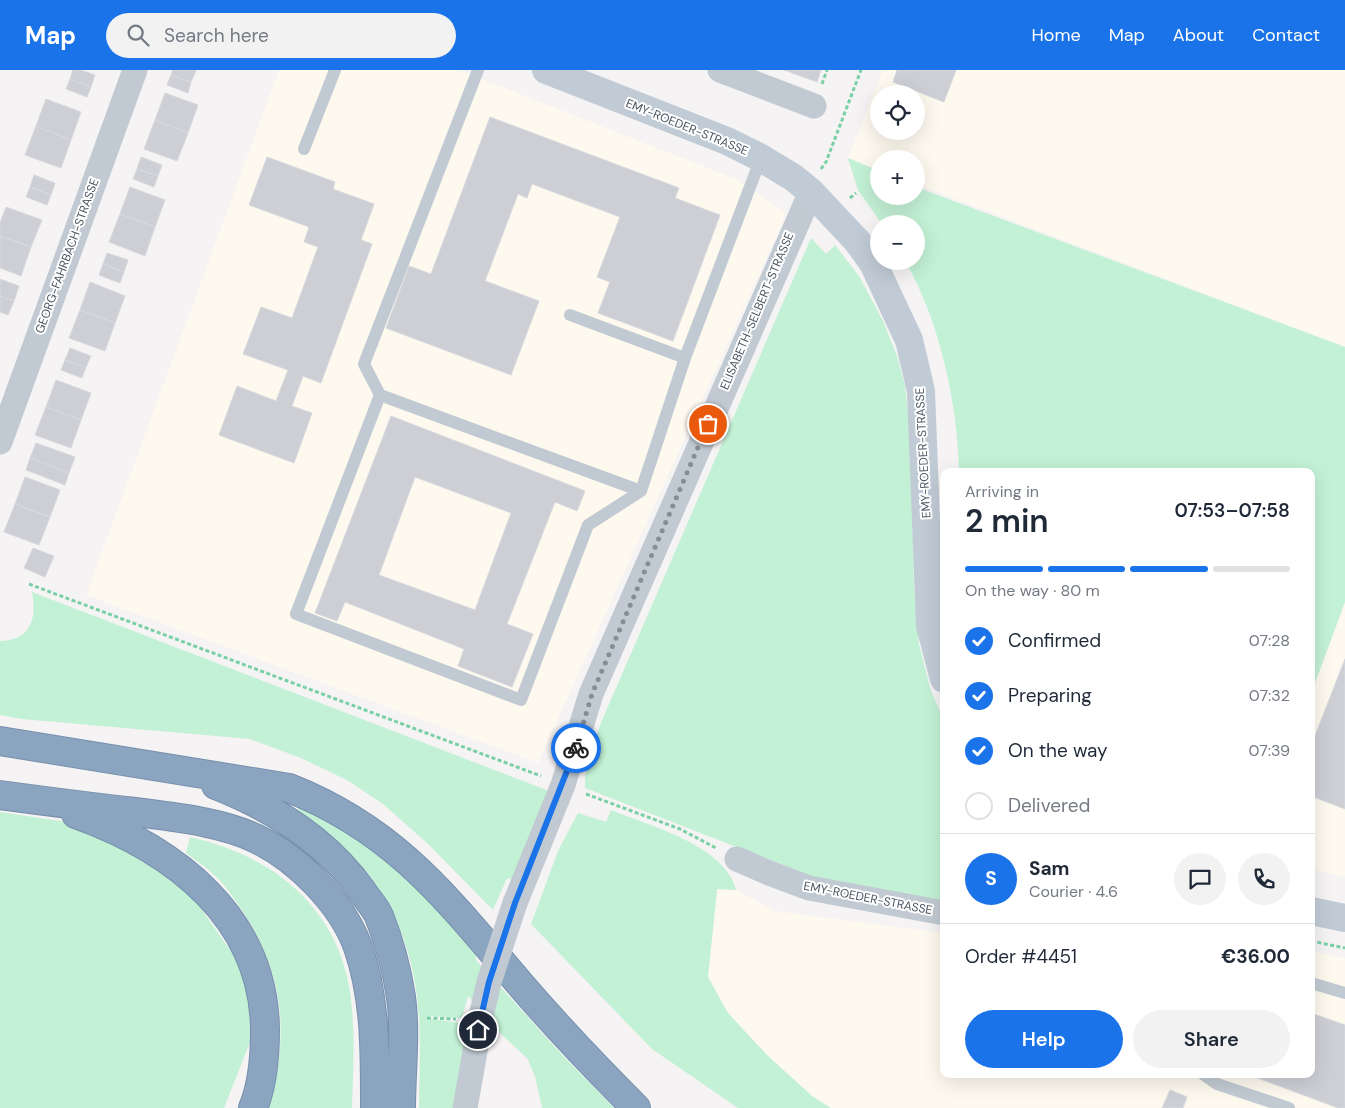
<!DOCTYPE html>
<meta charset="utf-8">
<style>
:root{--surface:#fff;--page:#f2f2f3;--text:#1f2937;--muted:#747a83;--line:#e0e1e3;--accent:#1a73e8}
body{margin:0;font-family:"DM Sans",sans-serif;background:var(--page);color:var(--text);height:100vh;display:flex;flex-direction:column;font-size:19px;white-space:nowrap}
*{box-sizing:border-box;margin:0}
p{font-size:16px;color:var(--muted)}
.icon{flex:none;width:28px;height:28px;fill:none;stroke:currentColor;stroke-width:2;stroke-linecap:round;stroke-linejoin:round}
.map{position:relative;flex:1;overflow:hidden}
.side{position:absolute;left:940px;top:398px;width:375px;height:610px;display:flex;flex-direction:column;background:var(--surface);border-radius:10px;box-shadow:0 5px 20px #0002}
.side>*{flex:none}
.fabs{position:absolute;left:870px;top:15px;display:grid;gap:10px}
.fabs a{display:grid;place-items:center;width:55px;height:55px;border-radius:50%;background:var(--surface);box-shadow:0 5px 20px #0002;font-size:25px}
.pin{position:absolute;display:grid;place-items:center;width:42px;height:42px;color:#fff;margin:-21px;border:2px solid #fff;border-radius:50%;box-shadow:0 1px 5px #0007}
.courier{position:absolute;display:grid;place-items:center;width:50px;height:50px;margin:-25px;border:4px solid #1a73e8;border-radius:50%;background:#fff;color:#222;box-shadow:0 1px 6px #0007}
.overview em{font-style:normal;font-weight:600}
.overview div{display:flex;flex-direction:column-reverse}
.overview{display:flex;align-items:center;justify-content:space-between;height:85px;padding:0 25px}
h1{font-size:32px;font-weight:600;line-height:38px}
.bar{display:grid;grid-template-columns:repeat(4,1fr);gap:8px 5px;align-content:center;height:60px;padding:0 25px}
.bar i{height:6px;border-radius:4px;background:var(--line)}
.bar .selected{background:var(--accent)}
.bar p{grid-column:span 4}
.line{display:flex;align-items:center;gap:12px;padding:0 25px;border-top:1px solid var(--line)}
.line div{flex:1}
.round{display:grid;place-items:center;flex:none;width:52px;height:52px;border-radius:26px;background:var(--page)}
ol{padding:0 25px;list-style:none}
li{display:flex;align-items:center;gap:15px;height:55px}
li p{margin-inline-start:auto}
li .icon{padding:5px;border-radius:50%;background:var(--accent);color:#fff;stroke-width:4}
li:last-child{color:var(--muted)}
li i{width:28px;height:28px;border:2px solid var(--line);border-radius:50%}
.primary-button{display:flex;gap:10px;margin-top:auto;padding:10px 25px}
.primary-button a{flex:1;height:58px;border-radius:30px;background:var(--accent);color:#fff;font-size:20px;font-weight:600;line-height:58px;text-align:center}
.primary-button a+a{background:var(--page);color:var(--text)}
header{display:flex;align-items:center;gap:30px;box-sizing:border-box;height:70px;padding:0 25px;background:var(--accent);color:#fff}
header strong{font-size:24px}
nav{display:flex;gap:28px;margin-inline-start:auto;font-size:18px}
.search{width:350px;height:45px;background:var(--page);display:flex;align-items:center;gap:12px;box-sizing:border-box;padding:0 18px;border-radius:28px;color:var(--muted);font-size:19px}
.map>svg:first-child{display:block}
</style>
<header>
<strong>Map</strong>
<div class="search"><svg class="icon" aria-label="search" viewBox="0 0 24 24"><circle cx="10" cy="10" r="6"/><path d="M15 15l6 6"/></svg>Search here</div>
<nav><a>Home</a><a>Map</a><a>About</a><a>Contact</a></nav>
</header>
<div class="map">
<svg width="1345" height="1038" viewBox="0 0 1345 1038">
<rect width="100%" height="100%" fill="#f5f3f3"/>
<!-- commercial -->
<path fill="#fdf9ef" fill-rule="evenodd" d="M 279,0 L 459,0 L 738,110 L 785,142 L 783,151 L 538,693 L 86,525 Z
M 883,0 L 1345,0 L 1345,277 L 916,114 L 916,89 L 879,89 L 879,100 L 848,88 ZM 879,24 L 916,24 L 916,61 L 879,61 Z
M 1345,532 L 1345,807 L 1311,799 L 1311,624 Z
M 718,819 L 736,820 L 775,841 L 944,863 L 944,1004 L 1311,1004 L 1311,881 L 1345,888 L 1345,1038 L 831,1038 L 812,1026 L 767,985 L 728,943 L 708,907 Z"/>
<!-- green -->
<path fill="#c3f1d5" d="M 848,88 L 879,101 L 879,126 L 916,126 L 916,117 L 1345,277 L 1345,532 L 1311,624 L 1311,401 L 959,401 C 958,335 939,248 905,191 L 916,191 L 916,154 L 882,154 L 858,120 Z
M 811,168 L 826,184 L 835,175 L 859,206 L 883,251 L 897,286 L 905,316 L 911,368 L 914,518 L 919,574 L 930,618 L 944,651 L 944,830 L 860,819 L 824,811 L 585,718 L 585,706 L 600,655 Z
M 32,522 L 549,721 L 513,810 L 507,808 L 493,840 L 428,774 L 383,734 L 347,710 L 301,688 L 250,669 L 22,649 L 0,645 L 0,571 C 31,570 37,549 32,522 Z
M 297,737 C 309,737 324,747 335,754 C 391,788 433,834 476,882 L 476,890 L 564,987 L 614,1038 L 542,1038 L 535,1006 L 527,988 L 501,964 L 468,926 L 462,948 L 429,946 L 429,949 L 470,954 L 456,1038 L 419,1038 C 419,1008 421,977 419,946 C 413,855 373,791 299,741 Z
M 611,740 C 650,756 725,775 736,820 L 717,819 L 708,907 L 728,943 L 767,985 L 812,1026 L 831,1038 L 738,1038 L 652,979 L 531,854 L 558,781 L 578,743 L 606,752 Z
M 0,742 L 67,752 L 140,785 L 195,830 L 237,890 L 251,924 L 252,967 L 224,1038 L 0,1038 Z
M 190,767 C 279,787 345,844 352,939 C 355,972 353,1005 352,1038 L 269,1038 C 289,967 285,906 244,843 C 235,830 225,814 213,804 C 205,796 195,790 186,783 Z"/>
<!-- building -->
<path fill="#cdcfd5" stroke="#d7d9de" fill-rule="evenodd" d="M 73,0 L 81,0 L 95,5 L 91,17 L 70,9 Z
M 173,0 L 194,0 L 196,1 L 191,12 L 171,5 Z
M 784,0 L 821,0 L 817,12 Z
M 897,0 L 956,0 L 944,32 L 893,12 Z
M 171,5 L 191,12 L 188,23 L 167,15 Z
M 70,9 L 91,17 L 87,27 L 66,19 Z
M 165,23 L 198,35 L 188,63 L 155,50 Z
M 46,29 L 81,42 L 71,70 L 36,56 Z
M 490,47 L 679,118 L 675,128 L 720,145 L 673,271 L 598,243 L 610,212 L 597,207 L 620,147 L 532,114 L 527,128 L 518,124 L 485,211 L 539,231 L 511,305 L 386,258 L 409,196 L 431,204 Z
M 155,50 L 188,63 L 177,91 L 144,79 Z
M 36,56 L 71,70 L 61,98 L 25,85 Z
M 141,87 L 162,95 L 158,106 L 137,99 Z
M 267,87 L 335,112 L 333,119 L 374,134 L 361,170 L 372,174 L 321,313 L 303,306 L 292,336 L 312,343 L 294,393 L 219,365 L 237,316 L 276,331 L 288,300 L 243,284 L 261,237 L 292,248 L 318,177 L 304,172 L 309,157 L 249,135 Z
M 137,99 L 158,106 L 154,117 L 133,109 Z
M 34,105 L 55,113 L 51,125 L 30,117 Z
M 30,117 L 51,125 L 47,135 L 26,127 Z
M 130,117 L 165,130 L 155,157 L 120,144 Z
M 6,137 L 42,150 L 31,177 L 0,166 L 0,153 Z
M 120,144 L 155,157 L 145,186 L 109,172 Z
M 0,166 L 31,177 L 21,206 L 0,198 Z
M 107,183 L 128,190 L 124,202 L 103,194 Z
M 103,194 L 124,202 L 120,213 L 99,205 Z
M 0,209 L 19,216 L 14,231 L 0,226 Z
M 90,212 L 125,226 L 115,253 L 80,240 Z
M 0,226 L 14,231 L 8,245 L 0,242 Z
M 80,240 L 115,253 L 105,281 L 69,268 Z
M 70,278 L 91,286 L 86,297 L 65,290 Z
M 65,290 L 86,297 L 82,308 L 61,300 Z
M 56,310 L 91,323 L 81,350 L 46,337 Z
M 46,337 L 81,350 L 71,378 L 35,365 Z
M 391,346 L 585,421 L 577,441 L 555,432 L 507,554 L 533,564 L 512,617 L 458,596 L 464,579 L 345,532 L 337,551 L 315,543 ZM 415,407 L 511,443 L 475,540 L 379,505 Z
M 36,373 L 75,387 L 69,403 L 30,388 Z
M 30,388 L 69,403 L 65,415 L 26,400 Z
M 25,407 L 60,420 L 50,447 L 15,434 Z
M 15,434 L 50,447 L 39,475 L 4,462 Z
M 33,478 L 54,486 L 45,507 L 24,498 Z
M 1345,589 L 1345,739 L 1311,726 L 1311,676 Z
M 1311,943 L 1345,955 L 1345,1038 L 1338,1038 L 1247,1004 L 1311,1004 Z
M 1170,1020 L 1187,1027 L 1183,1038 L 1162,1038 Z"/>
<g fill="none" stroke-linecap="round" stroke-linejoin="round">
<defs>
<path id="highway" d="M 0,671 L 289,718 C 396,760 448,830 520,914 C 557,957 596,998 636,1038
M 216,715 C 274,738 326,770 362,821 C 367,829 375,837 379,846 C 389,871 397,900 401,927 C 406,963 401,1002 401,1038
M 0,725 C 45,731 90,737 135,742 C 173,747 223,752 257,769 C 298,789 342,833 358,877 C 376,929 375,984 375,1038
M 76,744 C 174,779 264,847 265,960 C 265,986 263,1014 253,1038"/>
</defs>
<!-- highway casing -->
<use href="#highway" stroke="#7690ad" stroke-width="30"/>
<!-- path -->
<path stroke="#7ad0a6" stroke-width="3" stroke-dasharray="4 2.5" stroke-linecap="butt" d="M 822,14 L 827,0
M 821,99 L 826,92 L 861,0
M 850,128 L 856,123
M 29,514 L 541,706
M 586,724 L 680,759 L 716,778
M 1311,871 L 1345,878
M 427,948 L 456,949"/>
<!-- lane -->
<path stroke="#c1cad2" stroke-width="12" d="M 478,0 L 364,294 L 380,325 L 296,544 L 521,630 L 588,455 L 641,421 L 685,288 L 761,88
M 304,79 L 335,0
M 570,245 L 685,288
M 380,325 L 641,421
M 1311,913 L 1345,923
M 1203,1004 L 1217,1014 L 1289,1038"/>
<!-- street -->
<path stroke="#c1cad2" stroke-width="25" d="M 720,0 L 814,36
M 0,372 L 135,0
M 737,789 L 769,803 L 809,818 L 944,843
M 515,833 L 563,715 L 591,624 L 811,122
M 465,1038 L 482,942"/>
<!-- secondary -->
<path stroke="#c1cbd6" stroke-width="28" d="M 546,0 L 727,71 L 761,88 L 794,108 L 811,122 L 857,171 L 873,193 L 909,270 L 921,321 L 930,556 L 944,609
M 1311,841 L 1345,848"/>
<!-- highway -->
<use href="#highway" stroke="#8ba5c1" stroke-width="28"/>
<!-- street-bridge -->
<path stroke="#c1cad2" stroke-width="25" d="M 482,942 L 489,912 L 515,833"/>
</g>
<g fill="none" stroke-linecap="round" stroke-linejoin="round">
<!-- done -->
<path stroke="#868d94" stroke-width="5" stroke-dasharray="0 9" d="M 576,678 L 592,624 L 708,354"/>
<!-- route -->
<path stroke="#1a73e8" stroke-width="6" d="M 478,960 L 489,912 L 515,833 L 576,678"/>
</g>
<g text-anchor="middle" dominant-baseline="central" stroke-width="4" stroke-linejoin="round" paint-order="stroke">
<!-- street labels -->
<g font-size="12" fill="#4a5661" stroke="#fff">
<text transform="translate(687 57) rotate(22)">EMY-ROEDER-STRASSE</text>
<text transform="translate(67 186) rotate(-70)">GEORG-FAHRBACH-STRASSE</text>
<text transform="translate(757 241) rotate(-67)">ELISABETH-SELBERT-STRASSE</text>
<text transform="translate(923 383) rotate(-93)">EMY-ROEDER-STRASSE</text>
<text transform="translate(868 828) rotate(11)">EMY-ROEDER-STRASSE</text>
</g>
</g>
</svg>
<div class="fabs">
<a><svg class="icon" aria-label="locate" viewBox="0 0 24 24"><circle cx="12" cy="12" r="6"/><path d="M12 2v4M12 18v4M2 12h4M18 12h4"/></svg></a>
<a>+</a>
<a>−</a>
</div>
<div class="pin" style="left:708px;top:354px;background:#ea580c"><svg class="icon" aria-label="bag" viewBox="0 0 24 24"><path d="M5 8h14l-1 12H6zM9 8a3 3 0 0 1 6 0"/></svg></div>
<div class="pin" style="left:478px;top:960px;background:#1f2937"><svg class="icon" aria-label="home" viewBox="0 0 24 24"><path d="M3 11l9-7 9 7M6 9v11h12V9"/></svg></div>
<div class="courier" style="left:576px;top:678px"><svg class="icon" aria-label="bike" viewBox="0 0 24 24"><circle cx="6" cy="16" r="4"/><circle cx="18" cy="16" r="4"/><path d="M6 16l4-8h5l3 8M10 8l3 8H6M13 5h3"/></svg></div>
<section class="side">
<div class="overview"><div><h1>2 min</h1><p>Arriving in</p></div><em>07:53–07:58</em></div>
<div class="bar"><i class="selected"></i><i class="selected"></i><i class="selected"></i><i></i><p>On the way · 80 m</p></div>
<ol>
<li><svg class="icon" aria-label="check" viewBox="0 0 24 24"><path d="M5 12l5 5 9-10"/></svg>Confirmed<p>07:28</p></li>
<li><svg class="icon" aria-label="check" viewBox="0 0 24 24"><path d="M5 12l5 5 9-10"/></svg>Preparing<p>07:32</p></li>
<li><svg class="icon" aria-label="check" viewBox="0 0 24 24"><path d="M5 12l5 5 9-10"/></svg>On the way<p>07:39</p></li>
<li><i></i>Delivered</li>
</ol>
<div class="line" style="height:90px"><b class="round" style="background:var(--accent);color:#fff">S</b><div><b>Sam</b><p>Courier · 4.6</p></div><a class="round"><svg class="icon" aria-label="chat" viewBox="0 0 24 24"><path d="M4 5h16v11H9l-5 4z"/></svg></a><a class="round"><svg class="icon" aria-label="phone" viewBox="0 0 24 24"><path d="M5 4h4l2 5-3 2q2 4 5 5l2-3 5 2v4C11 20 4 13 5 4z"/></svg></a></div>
<div class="line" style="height:65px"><div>Order #4451</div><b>€36.00</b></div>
<div class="primary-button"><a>Help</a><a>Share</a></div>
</section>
</div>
